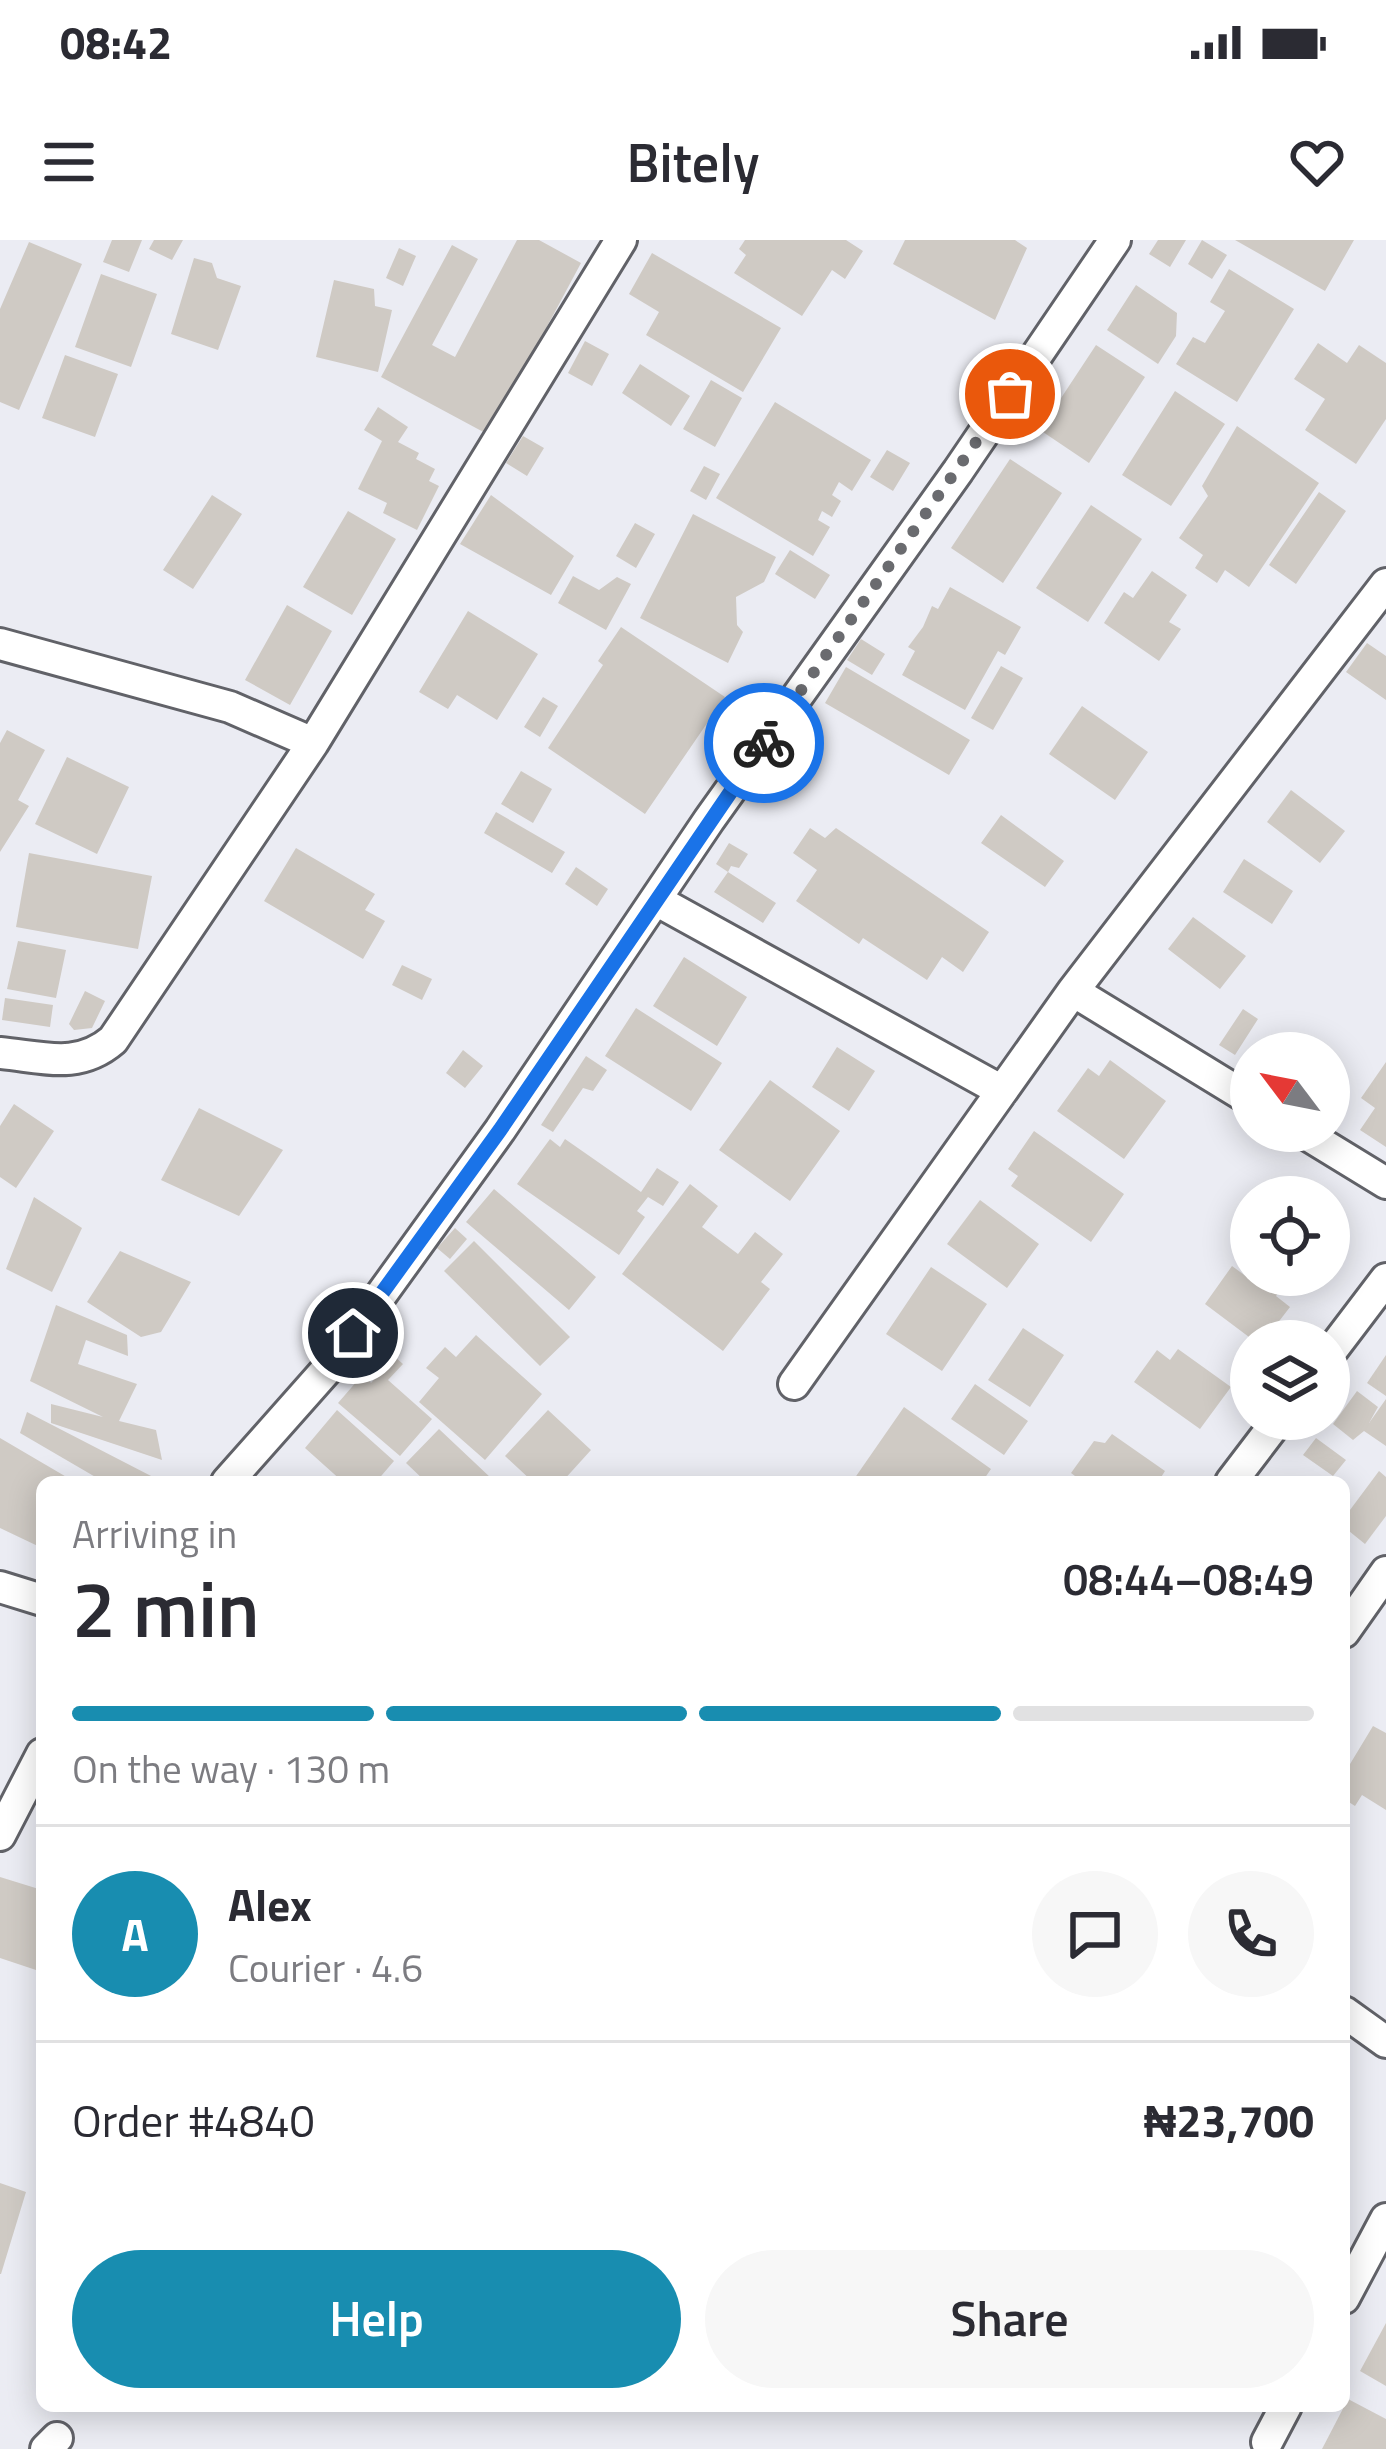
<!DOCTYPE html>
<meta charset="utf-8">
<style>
:root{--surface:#fff;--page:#f7f7f7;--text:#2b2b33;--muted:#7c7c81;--line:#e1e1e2;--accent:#188db0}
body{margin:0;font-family:"Titillium Web",sans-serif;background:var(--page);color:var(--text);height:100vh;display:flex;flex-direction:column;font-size:45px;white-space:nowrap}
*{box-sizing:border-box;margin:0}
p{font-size:39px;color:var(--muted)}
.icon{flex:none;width:66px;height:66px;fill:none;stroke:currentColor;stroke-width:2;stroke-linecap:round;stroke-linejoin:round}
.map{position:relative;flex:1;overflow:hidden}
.side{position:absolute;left:36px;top:1236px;width:1314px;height:936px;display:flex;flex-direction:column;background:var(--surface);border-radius:18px;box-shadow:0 6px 30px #0003}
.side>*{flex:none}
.needle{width:78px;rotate:302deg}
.controls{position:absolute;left:1230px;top:792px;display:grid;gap:24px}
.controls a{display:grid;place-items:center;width:120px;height:120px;border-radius:50%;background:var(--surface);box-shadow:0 6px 30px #0003;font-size:60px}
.pin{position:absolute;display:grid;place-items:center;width:102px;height:102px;color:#fff;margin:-51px;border:6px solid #fff;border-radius:50%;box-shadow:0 3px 12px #0007}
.courier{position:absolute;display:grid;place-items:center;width:120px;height:120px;margin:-60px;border:9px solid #1a73e8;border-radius:50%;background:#fff;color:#222;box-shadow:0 3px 15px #0007}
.overview em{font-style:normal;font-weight:600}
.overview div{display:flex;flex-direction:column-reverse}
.overview{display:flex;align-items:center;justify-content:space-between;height:204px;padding:0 36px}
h1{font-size:78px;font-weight:600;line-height:90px}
.bar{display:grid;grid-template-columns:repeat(4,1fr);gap:18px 12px;align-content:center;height:144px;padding:0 36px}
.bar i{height:15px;border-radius:9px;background:var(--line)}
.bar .on{background:var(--accent)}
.bar p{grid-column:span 4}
.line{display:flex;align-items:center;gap:30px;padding:0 36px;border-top:3px solid var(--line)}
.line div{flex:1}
.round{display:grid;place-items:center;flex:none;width:126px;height:126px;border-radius:63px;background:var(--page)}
.cta{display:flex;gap:24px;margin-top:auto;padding:24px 36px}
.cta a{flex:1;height:138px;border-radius:72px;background:var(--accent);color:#fff;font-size:48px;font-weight:600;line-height:138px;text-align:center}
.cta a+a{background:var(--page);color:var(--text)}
.status{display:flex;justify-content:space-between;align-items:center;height:84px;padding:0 60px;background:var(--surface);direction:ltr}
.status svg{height:33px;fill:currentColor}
header{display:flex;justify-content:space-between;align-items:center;height:156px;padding:0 36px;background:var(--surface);font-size:54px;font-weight:600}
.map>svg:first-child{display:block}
</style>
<div class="status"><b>08:42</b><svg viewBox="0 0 49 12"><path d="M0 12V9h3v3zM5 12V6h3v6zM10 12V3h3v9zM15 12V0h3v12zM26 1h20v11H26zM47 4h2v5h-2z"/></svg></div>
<header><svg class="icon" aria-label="menu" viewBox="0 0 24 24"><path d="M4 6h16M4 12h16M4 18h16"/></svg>Bitely<svg class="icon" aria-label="heart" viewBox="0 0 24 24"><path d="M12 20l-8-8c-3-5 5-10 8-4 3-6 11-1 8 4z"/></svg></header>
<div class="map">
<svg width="1386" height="2209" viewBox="0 0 1386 2209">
<rect width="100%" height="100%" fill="#ebecf3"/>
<!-- building -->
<path fill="#cfcac4" d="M 112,0 L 142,0 L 129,32 L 103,22 Z
M 154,0 L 183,0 L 172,20 L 149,9 Z
M 517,0 L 539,0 L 581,23 L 489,195 L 381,137 L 452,5 L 478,19 L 432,105 L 455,117 Z
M 745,0 L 846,0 L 863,11 L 845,39 L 832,30 L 802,76 L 734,33 L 746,15 L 739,9 Z
M 905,0 L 1015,0 L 1027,8 L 995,80 L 893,24 Z
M 1158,0 L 1186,0 L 1170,27 L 1149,14 Z
M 1202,0 L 1227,15 L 1212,39 L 1188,24 Z
M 1235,0 L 1354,0 L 1325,51 Z
M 29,2 L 82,24 L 19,170 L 0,162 L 0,69 Z
M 399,8 L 416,16 L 403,46 L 386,38 Z
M 652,13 L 781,88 L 743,152 L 646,95 L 659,72 L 629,54 Z
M 194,18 L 212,23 L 217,38 L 241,46 L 218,110 L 171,94 Z
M 1229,29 L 1294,69 L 1237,162 L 1176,124 L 1193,97 L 1205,103 L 1225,71 L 1210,62 Z
M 101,34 L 157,54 L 131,127 L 75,107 Z
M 334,40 L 374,49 L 375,66 L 392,70 L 378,132 L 316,117 Z
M 1136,45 L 1177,73 L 1176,96 L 1158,124 L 1107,90 Z
M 585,101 L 609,114 L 592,146 L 568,133 Z
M 1318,103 L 1347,123 L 1359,105 L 1386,123 L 1386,179 L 1356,224 L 1305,190 L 1325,159 L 1294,139 Z
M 1096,105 L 1145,137 L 1089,223 L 1040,190 Z
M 65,115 L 118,134 L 95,197 L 42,178 Z
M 640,124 L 690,156 L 671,186 L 622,153 Z
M 711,140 L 742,158 L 715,207 L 683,189 Z
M 1175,151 L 1225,184 L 1171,266 L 1122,235 Z
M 775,162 L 871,220 L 852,251 L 839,242 L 832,255 L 841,261 L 832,277 L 822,271 L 818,280 L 830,287 L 813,316 L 716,258 Z
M 378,167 L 408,187 L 398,202 L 419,213 L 416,219 L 435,229 L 429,241 L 439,246 L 417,290 L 383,273 L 387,263 L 358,249 L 382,201 L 364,190 Z
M 1237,186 L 1319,243 L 1249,347 L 1225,330 L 1217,343 L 1195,328 L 1203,315 L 1179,298 L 1208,256 L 1202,246 Z
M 523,196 L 544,208 L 527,236 L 506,223 Z
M 887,210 L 910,223 L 893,251 L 870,237 Z
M 1010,219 L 1062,253 L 1003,343 L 951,308 Z
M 704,226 L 720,234 L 706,260 L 690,251 Z
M 1319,252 L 1346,271 L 1296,344 L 1269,325 Z
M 212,255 L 242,274 L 193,349 L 163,330 Z
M 491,255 L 574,316 L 551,355 L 460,304 Z
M 1091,265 L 1142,299 L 1088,382 L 1036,348 Z
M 348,271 L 396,299 L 352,375 L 303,347 Z
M 693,274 L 776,317 L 764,342 L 736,357 L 737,385 L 743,392 L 728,423 L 640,378 Z
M 635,283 L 655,294 L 636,328 L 616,316 Z
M 790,310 L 830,335 L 815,359 L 775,334 Z
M 1152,331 L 1187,355 L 1169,382 L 1181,389 L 1159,421 L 1104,383 L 1124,352 L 1133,358 Z
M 573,336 L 599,350 L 617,337 L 631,344 L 606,390 L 558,363 Z
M 950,347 L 1021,387 L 1005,415 L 998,411 L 965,470 L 902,435 L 915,411 L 908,407 L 923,387 L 932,366 L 938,369 Z
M 287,365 L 332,391 L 290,465 L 245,440 Z
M 468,371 L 538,414 L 497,480 L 457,455 L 448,469 L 419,452 Z
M 621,387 L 725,457 L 645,574 L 548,508 L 603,425 L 598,421 Z
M 861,399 L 885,414 L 872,435 L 847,420 Z
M 1367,403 L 1386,416 L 1386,460 L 1346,432 Z
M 1001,426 L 1023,438 L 993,490 L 971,478 Z
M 846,427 L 970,500 L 949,535 L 825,463 Z
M 543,457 L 558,466 L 540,497 L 524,487 Z
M 1082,466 L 1148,512 L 1115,560 L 1049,514 Z
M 7,490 L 45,510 L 18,560 L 29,566 L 0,612 L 0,503 Z
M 67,517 L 129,547 L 97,614 L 35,584 Z
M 521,531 L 552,549 L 533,583 L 501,564 Z
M 1291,550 L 1345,591 L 1320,623 L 1267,582 Z
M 496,572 L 565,612 L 552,633 L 484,593 Z
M 1001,575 L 1064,621 L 1045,647 L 981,603 Z
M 810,588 L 825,598 L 836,588 L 989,692 L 963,732 L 942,717 L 927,740 L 863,698 L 859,704 L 796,661 L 817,630 L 793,613 Z
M 729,603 L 748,614 L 739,628 L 731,626 L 728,632 L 716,624 Z
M 296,608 L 375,654 L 365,670 L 385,681 L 363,719 L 264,661 Z
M 29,613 L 152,636 L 138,709 L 16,687 Z
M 1244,619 L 1293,651 L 1272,684 L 1223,652 Z
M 576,627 L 608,649 L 597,666 L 565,644 Z
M 728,632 L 776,663 L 763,683 L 714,652 Z
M 1193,677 L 1246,716 L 1220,749 L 1168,709 Z
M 18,701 L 66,710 L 56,758 L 7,749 Z
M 684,717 L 747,757 L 717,806 L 653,766 Z
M 402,725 L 432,739 L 422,760 L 392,745 Z
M 85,751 L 105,761 L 92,788 L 74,790 L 69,784 Z
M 5,758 L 53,765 L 50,787 L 2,780 Z
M 636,768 L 722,823 L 691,871 L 605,816 Z
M 1243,769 L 1258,779 L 1235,815 L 1219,805 Z
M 837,807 L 875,831 L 849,871 L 812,847 Z
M 463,810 L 483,826 L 465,848 L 446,833 Z
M 586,816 L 607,830 L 593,851 L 583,848 L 553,892 L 541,885 Z
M 1110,820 L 1166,861 L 1124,919 L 1057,871 L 1088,828 L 1099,836 Z
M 1386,822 L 1386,907 L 1360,890 L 1375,868 L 1361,858 Z
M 770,840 L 840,891 L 790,961 L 719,910 Z
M 14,864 L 54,891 L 16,948 L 0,937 L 0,886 Z
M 199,868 L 283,910 L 239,976 L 161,940 Z
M 1034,891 L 1124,954 L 1091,1002 L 1011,946 L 1018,936 L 1008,929 Z
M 550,899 L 560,907 L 565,899 L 641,952 L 657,928 L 679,942 L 663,966 L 648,957 L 637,971 L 645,977 L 619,1015 L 517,944 Z
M 690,944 L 718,966 L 702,987 L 738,1014 L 755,992 L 783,1014 L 761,1042 L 770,1049 L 723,1111 L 622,1034 Z
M 494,949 L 596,1037 L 569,1070 L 466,982 Z
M 34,957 L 82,988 L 52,1052 L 6,1029 Z
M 980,960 L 1039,1004 L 1007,1048 L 947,1004 Z
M 455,988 L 467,999 L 450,1019 L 437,1008 Z
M 474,1001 L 570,1097 L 540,1126 L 444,1031 Z
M 120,1011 L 191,1042 L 161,1092 L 141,1097 L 87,1062 Z
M 1232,1026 L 1251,1040 L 1254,1035 L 1280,1035 L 1287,1041 L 1276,1056 L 1290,1067 L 1270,1093 L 1260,1090 L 1253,1100 L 1205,1064 Z
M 931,1027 L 987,1064 L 942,1131 L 886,1094 Z
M 56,1065 L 127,1095 L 128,1116 L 86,1100 L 78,1124 L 137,1144 L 119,1181 L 156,1190 L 162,1220 L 51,1183 L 51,1164 L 103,1177 L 30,1141 Z
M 1023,1088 L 1064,1115 L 1030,1167 L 988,1140 Z
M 476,1095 L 542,1154 L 485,1220 L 419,1162 L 439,1138 L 426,1128 L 445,1107 L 456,1117 Z
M 378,1102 L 403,1124 L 388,1140 L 432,1179 L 400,1216 L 338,1163 L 364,1133 L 371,1143 L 380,1133 L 363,1118 Z
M 1178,1109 L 1231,1147 L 1200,1189 L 1134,1142 L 1157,1110 L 1170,1120 Z
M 1386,1115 L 1386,1156 L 1367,1143 Z
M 975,1144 L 1028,1181 L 1004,1215 L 951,1179 Z
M 1357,1151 L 1378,1167 L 1369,1183 L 1386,1159 L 1386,1206 L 1364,1191 L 1353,1200 L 1333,1184 Z
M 904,1167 L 991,1229 L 982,1242 L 852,1242 Z
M 337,1170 L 394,1221 L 376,1242 L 343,1242 L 305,1208 Z
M 548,1170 L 591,1210 L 562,1242 L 533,1242 L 505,1216 Z
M 27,1172 L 153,1237 L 151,1242 L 104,1242 L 20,1193 Z
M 439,1189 L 492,1239 L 489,1242 L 426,1242 L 406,1223 Z
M 1112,1194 L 1165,1231 L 1158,1242 L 1083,1242 L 1071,1233 L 1094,1201 L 1105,1203 Z
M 0,1198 L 75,1242 L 42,1242 L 42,1308 L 0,1288 Z
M 1316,1198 L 1346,1220 L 1333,1236 L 1303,1215 Z
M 1379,1231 L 1386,1237 L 1386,1276 L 1365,1304 L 1344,1287 L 1344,1278 Z
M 1373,1486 L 1386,1493 L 1386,1570 L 1362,1555 L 1355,1566 L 1344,1559 L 1344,1534 Z
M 0,1637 L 42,1650 L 42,1732 L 0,1718 Z
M 0,1943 L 26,1952 L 1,2034 L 0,2034 Z
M 1386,2083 L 1386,2146 L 1360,2131 Z
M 1348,2159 L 1386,2179 L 1386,2209 L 1322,2209 Z"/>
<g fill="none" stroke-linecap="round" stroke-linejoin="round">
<defs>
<path id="street" d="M 0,404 L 230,467 L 313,503
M 656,660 L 1002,851
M 1073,751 L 1251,860
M 0,813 C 43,817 78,830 113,800 L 313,503 L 621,0
M 1301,891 L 1386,943
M 1329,1114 L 1386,1039
M 794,1144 L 1073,751 L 1386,344
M 227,1242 L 329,1127 L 500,890 L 709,580 L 958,231 L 1115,0
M 1231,1242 L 1279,1179
M 0,1347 L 42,1360
M 1344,1392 L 1386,1332
M 0,1595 L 42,1514
M 1344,1772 L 1386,1802
M 1344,2058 L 1386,1979
M 1267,2202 L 1286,2166
M 46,2209 L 57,2198"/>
</defs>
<!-- street casing -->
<use href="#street" stroke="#616268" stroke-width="36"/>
<!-- street -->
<use href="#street" stroke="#fff" stroke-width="30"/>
</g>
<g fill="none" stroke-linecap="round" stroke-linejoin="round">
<!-- done -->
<path stroke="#6a6b6f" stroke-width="12" stroke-dasharray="0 21.6" d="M 764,503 L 1010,154"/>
<!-- route -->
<path stroke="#1a73e8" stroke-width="15" d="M 353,1093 L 500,890 L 764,503"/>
</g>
</svg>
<div class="controls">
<a><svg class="needle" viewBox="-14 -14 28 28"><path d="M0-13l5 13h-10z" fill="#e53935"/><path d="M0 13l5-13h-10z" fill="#7c7c81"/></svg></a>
<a><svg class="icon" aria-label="locate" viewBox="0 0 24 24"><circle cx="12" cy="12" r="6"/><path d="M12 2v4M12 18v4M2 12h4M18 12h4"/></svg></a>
<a><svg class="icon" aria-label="layers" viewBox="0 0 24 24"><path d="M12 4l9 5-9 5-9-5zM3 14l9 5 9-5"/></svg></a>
</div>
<div class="pin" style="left:1010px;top:154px;background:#ea580c"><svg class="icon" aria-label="bag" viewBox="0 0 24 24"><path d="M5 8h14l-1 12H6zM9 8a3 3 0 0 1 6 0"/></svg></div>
<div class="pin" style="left:353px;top:1093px;background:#1f2937"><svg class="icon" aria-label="home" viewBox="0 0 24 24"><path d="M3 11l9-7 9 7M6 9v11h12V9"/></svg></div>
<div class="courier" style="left:764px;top:503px"><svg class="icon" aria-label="bike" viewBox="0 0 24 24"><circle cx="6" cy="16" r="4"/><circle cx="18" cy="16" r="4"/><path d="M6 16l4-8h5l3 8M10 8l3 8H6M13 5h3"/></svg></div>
<section class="side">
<div class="overview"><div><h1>2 min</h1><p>Arriving in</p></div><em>08:44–08:49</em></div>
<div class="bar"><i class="on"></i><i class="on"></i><i class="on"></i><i></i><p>On the way · 130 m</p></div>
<div class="line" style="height:216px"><b class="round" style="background:var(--accent);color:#fff">A</b><div><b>Alex</b><p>Courier · 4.6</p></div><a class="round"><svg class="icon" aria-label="chat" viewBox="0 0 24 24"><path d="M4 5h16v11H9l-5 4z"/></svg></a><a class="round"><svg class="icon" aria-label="phone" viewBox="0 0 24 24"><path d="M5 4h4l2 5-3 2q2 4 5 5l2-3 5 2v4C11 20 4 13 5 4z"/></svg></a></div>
<div class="line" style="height:156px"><div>Order #4840</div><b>₦23,700</b></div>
<div class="cta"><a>Help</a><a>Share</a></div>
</section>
</div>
